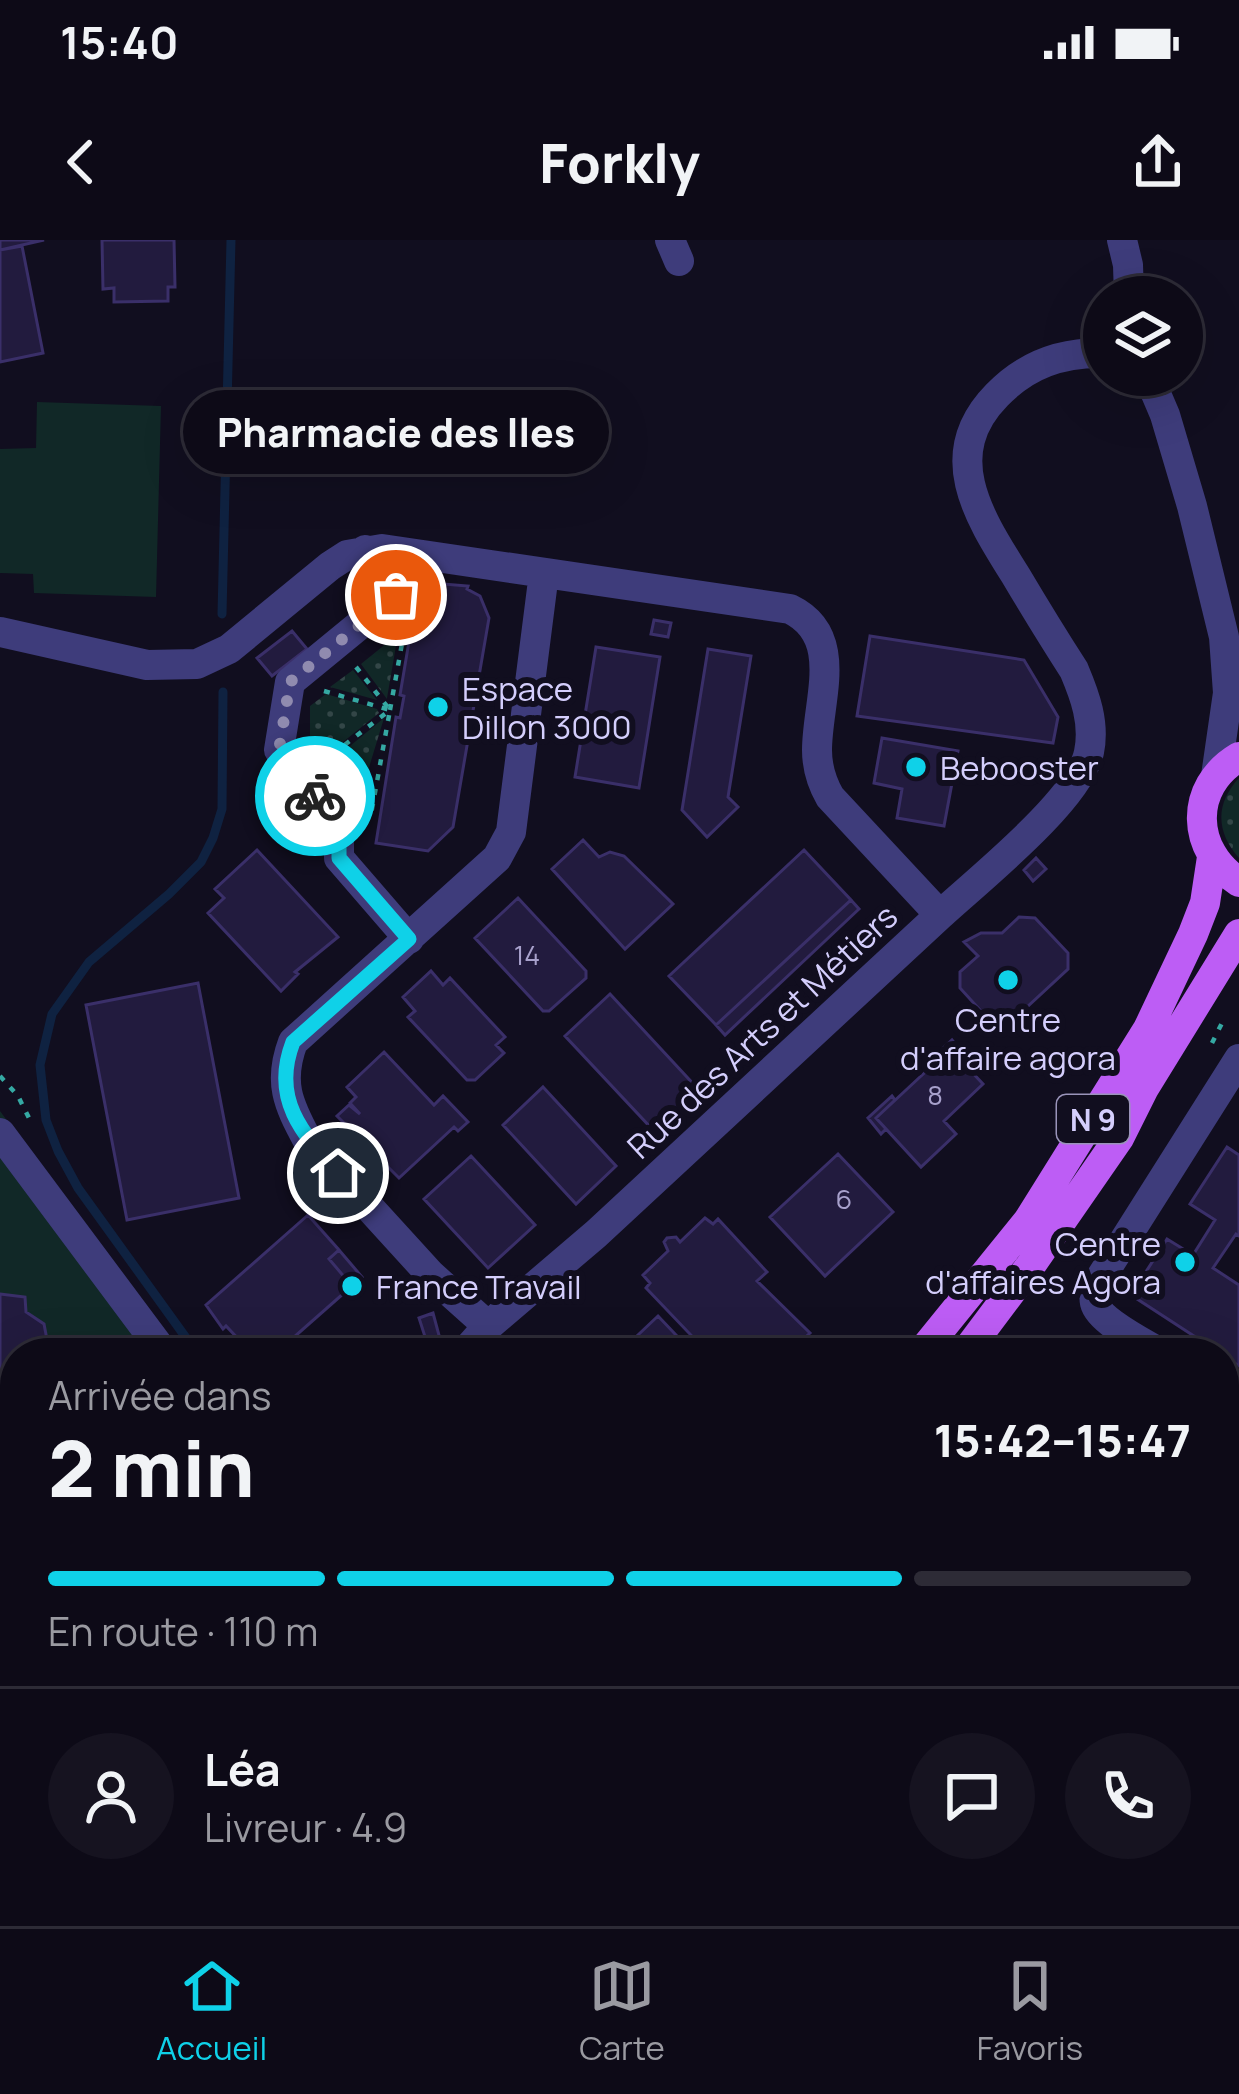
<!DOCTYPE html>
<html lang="fr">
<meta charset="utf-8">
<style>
:root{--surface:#0d0a17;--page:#161320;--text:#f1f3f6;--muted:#9a9aa1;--line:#2d2b36;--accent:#0fd1e8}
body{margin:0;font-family:Manrope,sans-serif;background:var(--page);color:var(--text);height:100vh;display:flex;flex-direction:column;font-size:45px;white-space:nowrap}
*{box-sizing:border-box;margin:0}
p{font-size:39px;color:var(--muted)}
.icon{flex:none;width:66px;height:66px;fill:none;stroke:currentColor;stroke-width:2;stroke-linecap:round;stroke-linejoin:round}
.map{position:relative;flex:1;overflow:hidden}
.panel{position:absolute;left:0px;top:1098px;width:1239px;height:588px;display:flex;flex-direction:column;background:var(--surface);border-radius:48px 48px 0 0;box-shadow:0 12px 48px #0002,0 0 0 3px var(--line)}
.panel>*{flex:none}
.fabs{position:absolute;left:1083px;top:36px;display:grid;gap:24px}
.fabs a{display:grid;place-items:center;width:120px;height:120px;border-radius:50%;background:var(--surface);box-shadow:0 12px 48px #0002,0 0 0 3px var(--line);font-size:60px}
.pin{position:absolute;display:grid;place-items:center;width:102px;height:102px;color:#fff;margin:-51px;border:6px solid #fff;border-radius:50%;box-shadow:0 3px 12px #0007}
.courier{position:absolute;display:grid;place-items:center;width:120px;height:120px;margin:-60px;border:9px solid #0fd1e8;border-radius:50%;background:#fff;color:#222;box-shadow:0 3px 15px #0007}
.bubble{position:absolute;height:84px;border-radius:42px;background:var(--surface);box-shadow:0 12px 48px #0002,0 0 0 3px var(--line);font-size:39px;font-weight:800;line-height:84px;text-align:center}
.head em{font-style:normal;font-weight:800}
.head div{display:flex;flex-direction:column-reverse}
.head{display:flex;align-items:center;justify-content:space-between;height:204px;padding:0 48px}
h1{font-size:78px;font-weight:800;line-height:90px}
.bar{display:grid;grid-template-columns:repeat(4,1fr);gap:18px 12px;align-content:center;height:144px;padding:0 48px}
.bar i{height:15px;border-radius:9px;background:var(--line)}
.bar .active{background:var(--accent)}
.bar p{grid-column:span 4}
.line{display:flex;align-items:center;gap:30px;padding:0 48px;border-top:3px solid var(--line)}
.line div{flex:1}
.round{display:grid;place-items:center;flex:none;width:126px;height:126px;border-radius:63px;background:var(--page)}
.status{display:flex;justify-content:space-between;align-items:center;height:84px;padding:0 60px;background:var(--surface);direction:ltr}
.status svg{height:33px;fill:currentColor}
header{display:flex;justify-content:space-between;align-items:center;height:156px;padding:0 48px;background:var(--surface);font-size:54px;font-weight:800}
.tabs{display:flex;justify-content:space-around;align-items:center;height:168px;border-top:3px solid var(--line);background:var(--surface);font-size:33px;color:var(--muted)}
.tabs a{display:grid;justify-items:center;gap:6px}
.tabs .active{color:var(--accent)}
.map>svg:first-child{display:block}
</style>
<div class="status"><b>15:40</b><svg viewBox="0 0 49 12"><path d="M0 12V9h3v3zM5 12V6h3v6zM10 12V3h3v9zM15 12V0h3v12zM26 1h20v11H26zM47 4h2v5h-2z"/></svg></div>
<header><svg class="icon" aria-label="back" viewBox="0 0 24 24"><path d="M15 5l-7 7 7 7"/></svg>Forkly<svg class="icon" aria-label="share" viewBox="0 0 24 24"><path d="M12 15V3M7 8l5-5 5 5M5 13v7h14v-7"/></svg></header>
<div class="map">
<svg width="1239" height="1686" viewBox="0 0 1239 1686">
<defs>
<pattern id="grass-dots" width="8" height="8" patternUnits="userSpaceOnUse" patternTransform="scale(3)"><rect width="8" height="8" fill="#112827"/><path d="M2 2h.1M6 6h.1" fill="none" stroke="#334647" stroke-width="1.8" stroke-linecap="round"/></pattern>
</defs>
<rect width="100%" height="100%" fill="#110e1f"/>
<!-- grass -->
<path fill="url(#grass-dots)" d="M 398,394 L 387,458 L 387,459 L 361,424 Z
M 353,430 L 377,460 L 330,447 Z
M 326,454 L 377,469 L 379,473 L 328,514 L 310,496 L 310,466 Z
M 384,478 L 367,534 L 356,546 L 333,520 Z
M 1239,538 L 1239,618 C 1216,592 1215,564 1239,538 Z"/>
<!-- garden -->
<path fill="#112827" d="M 37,162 L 161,166 L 156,357 L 34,353 L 33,334 L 0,333 L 0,209 L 36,208 Z
M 0,871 L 178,1113 L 15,1113 L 15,1671 L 230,1671 L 225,1686 L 0,1686 Z"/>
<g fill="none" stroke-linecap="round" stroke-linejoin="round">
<!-- stream -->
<path stroke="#0f2241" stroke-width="9" d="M 222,374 L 231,0
M 197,1113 L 78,948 L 58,911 L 46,880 L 40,825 L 52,774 L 89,722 L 169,654 L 201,622 L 213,598 L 222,569 L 223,452
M 253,1686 L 258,1671"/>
</g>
<!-- building -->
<path fill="#221b3e" stroke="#3a2f69" stroke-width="3" d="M 0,0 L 44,0 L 0,10 Z
M 102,0 L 174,0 L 175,47 L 168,47 L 168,61 L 114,62 L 114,48 L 103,49 Z
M 22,6 L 43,113 L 0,122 L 0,10 Z
M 419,342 L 468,346 L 467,349 L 480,356 L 489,378 L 453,587 L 428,611 L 376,603 L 396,477 L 400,478 L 404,456 L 400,455 Z
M 654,380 L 671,383 L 668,397 L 651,394 Z
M 292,391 L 307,409 L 272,436 L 257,418 Z
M 870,396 L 1024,420 L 1058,477 L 1053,503 L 857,476 Z
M 596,407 L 660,417 L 639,548 L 575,537 Z
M 708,409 L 751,416 L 728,557 L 738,567 L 707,597 L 682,570 Z
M 882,498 L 958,511 L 944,586 L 897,578 L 902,549 L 874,543 Z
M 583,600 L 599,617 L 610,612 L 624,616 L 673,664 L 625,709 L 552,629 Z
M 257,610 L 338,697 L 295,732 L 298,734 L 281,751 L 208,673 L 224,658 L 215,649 Z
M 804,610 L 851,660 L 716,785 L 669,736 Z
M 1036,618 L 1046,629 L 1033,641 L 1024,630 Z
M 518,658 L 586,731 L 586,738 L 549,771 L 543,771 L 475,698 Z
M 851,660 L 859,669 L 725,795 L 716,785 Z
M 1019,677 L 1035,678 L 1068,713 L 1068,729 L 1000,792 L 960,748 L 960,732 L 978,716 L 964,702 L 981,693 L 1002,693 Z
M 431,731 L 443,745 L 450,738 L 505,797 L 496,805 L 504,813 L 475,840 L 467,840 L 408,777 L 415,771 L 403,757 Z
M 198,743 L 239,958 L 127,980 L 86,765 Z
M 610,754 L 698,849 L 654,891 L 565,796 Z
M 952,800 L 965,816 L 961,820 L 950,809 L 929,828 L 926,824 Z
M 950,809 L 983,844 L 944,881 L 956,894 L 921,927 L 876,878 Z
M 384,812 L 434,865 L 443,856 L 468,882 L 458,891 L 454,887 L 399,938 L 337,876 L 349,865 L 360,874 L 350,863 L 356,857 L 347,847 Z
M 543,847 L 616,926 L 576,964 L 503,885 Z
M 892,856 L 895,860 L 876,878 L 886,889 L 881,894 L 868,878 Z
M 1227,907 L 1239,915 L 1239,996 L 1236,994 L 1213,1028 L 1239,1045 L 1239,1126 L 1224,1116 L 1224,1113 L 1220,1113 L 1131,1055 L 1167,999 L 1193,1015 L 1215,980 L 1190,964 Z
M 838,914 L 893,972 L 825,1036 L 770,977 Z
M 471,916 L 535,985 L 488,1028 L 424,959 Z
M 308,975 L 339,1010 L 329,1019 L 352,1046 L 276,1113 L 240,1113 L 237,1109 L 244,1105 L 226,1086 L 223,1089 L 206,1065 Z
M 705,978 L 713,984 L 718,979 L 767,1032 L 757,1041 L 810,1093 L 788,1113 L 722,1113 L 717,1108 L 708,1113 L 646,1048 L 650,1043 L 643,1035 L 668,1011 L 664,1002 L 667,998 L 676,997 L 680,1002 Z
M 339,1010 L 362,1037 L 352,1046 L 329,1019 Z
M 0,1054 L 25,1057 L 26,1072 L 44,1084 L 48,1105 L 62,1108 L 61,1113 L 15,1113 L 15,1671 L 40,1671 L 40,1686 L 0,1686 Z
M 433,1073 L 440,1099 L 427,1103 L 419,1078 Z
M 658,1076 L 693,1113 L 619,1113 Z
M 356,1671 L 426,1671 L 431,1686 L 349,1686 Z"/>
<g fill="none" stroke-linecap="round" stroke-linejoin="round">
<!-- path -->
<path stroke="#35a9a3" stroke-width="4.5" stroke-dasharray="6 9" stroke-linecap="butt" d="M 356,427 L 390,470 L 372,569 L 365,573
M 324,451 L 390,470 L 325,520
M 390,470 L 405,387
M 1212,803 L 1223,781
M 0,836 L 18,856 L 30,880"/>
<!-- minor -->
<path stroke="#3e3c7b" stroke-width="30" d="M 670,0 L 679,21
M 1122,0 L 1128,25 L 1129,57
M 1148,135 L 1165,175 L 1192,266 L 1224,397 L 1228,453 L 1216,536
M 365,310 L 396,355 L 290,442 L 279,510 L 339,587 L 339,618 L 409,699
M 0,392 L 147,425 L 197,424 L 229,409 L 330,326 L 347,315 L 382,309 L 790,369 C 846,396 817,461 817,510 C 817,527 822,543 830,557 L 940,675 L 596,994 L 488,1086 L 464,1113
M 940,675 C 978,640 1080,559 1089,512 C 1095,483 1085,456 1074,430 C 1054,399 1035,368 1016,336 C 979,277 938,215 997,155 C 1027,124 1062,112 1104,113
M 0,893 L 164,1113
M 488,1086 L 431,1035 L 307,899 C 288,864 278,842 293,802 L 497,618 L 511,592 L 544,333
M 1160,1113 C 1144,1103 1099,1081 1095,1063 C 1093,1054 1096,1050 1098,1042 L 1239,819
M 1224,1153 L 1239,1163
M 1224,1280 L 1239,1290
M 1224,1335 L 1239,1316
M 213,1686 L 218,1671
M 319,1686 L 326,1671
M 437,1686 L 437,1671"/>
<!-- major -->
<path stroke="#bd5df5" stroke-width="30" d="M 1239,517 C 1188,547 1191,611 1239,642
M 921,1113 L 1028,981 L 1148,789 L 1193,694 L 1205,663 L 1212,617
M 965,1113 L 1031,1025 L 1119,898 L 1144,848 L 1239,694
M 538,1686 L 545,1671
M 571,1686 L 580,1671"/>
</g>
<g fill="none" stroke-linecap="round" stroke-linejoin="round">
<!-- done -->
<path stroke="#908baf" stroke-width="12" stroke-dasharray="0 21.6" d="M 315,556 L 279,510 L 290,442 L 396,355"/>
<!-- route -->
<path stroke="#0fd1e8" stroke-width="15" d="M 315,556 L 339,587 L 339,618 L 409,699 L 293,802 C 271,859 302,893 338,933"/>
</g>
<!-- markers -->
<g fill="#0fd1e8" stroke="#110e1f" stroke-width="4.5">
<circle cx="438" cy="467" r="12"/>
<circle cx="916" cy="527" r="12"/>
<circle cx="1008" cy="740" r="12"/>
<circle cx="1185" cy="1022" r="12"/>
<circle cx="352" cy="1046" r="12"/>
</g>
<g text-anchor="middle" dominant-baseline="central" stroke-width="12" stroke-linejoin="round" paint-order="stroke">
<!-- number labels -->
<g font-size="27" fill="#a8a1cc">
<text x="527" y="714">14</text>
<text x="935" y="854">8</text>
<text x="844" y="958">6</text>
</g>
<!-- shield labels -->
<rect fill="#110e1f" stroke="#9a94ba" stroke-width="3" x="1057" y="855" width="72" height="48" rx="9"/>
<g font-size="30" font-weight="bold" fill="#d4cefc">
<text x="1093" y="879">N 9</text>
</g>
<!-- poi labels -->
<g font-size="33" fill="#d4cefc" stroke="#110e1f" text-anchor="start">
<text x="462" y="448">Espace<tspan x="462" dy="38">Dillon 3000</tspan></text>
<text x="940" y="527">Bebooster</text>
<text x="1008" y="779" text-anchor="middle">Centre<tspan x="1008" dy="38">d'affaire agora</tspan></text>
<text x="1161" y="1003" text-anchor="end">Centre<tspan x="1161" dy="38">d'affaires Agora</tspan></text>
<text x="376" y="1046">France Travail</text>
</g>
<!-- street labels -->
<g font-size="33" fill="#d4cefc" stroke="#110e1f">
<text transform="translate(762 791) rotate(-43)">Rue des Arts et Métiers</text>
</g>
</g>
</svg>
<div class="fabs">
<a><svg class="icon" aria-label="layers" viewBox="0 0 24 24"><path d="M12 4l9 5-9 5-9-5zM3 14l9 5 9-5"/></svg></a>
</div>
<div class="pin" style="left:396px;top:355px;background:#ea580c"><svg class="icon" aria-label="bag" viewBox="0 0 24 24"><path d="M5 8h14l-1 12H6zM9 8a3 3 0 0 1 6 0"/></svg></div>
<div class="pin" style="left:338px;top:933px;background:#1f2937"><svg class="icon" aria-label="home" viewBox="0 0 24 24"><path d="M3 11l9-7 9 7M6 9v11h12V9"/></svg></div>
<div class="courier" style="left:315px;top:556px"><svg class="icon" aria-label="bike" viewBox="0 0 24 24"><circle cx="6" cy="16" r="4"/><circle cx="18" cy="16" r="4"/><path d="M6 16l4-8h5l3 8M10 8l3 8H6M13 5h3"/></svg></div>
<div class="bubble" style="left:183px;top:150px;width:426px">Pharmacie des Iles</div>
<section class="panel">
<div class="head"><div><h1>2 min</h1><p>Arrivée dans</p></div><em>15:42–15:47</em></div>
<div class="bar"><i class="active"></i><i class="active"></i><i class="active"></i><i></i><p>En route · 110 m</p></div>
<div class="line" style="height:216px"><a class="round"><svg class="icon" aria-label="person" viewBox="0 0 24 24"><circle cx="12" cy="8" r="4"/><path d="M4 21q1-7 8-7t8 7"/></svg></a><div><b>Léa</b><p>Livreur · 4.9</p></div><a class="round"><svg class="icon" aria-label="chat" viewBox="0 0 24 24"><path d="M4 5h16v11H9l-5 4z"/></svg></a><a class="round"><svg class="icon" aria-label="phone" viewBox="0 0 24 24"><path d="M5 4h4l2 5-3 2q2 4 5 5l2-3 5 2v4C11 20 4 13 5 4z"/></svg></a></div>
</section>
</div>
<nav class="tabs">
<a class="active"><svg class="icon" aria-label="home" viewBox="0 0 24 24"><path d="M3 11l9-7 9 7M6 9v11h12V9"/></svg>Accueil</a>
<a><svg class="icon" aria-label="map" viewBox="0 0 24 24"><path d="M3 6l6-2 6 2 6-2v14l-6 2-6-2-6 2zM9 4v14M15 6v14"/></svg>Carte</a>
<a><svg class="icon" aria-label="saved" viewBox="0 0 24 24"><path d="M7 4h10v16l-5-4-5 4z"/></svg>Favoris</a>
</nav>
